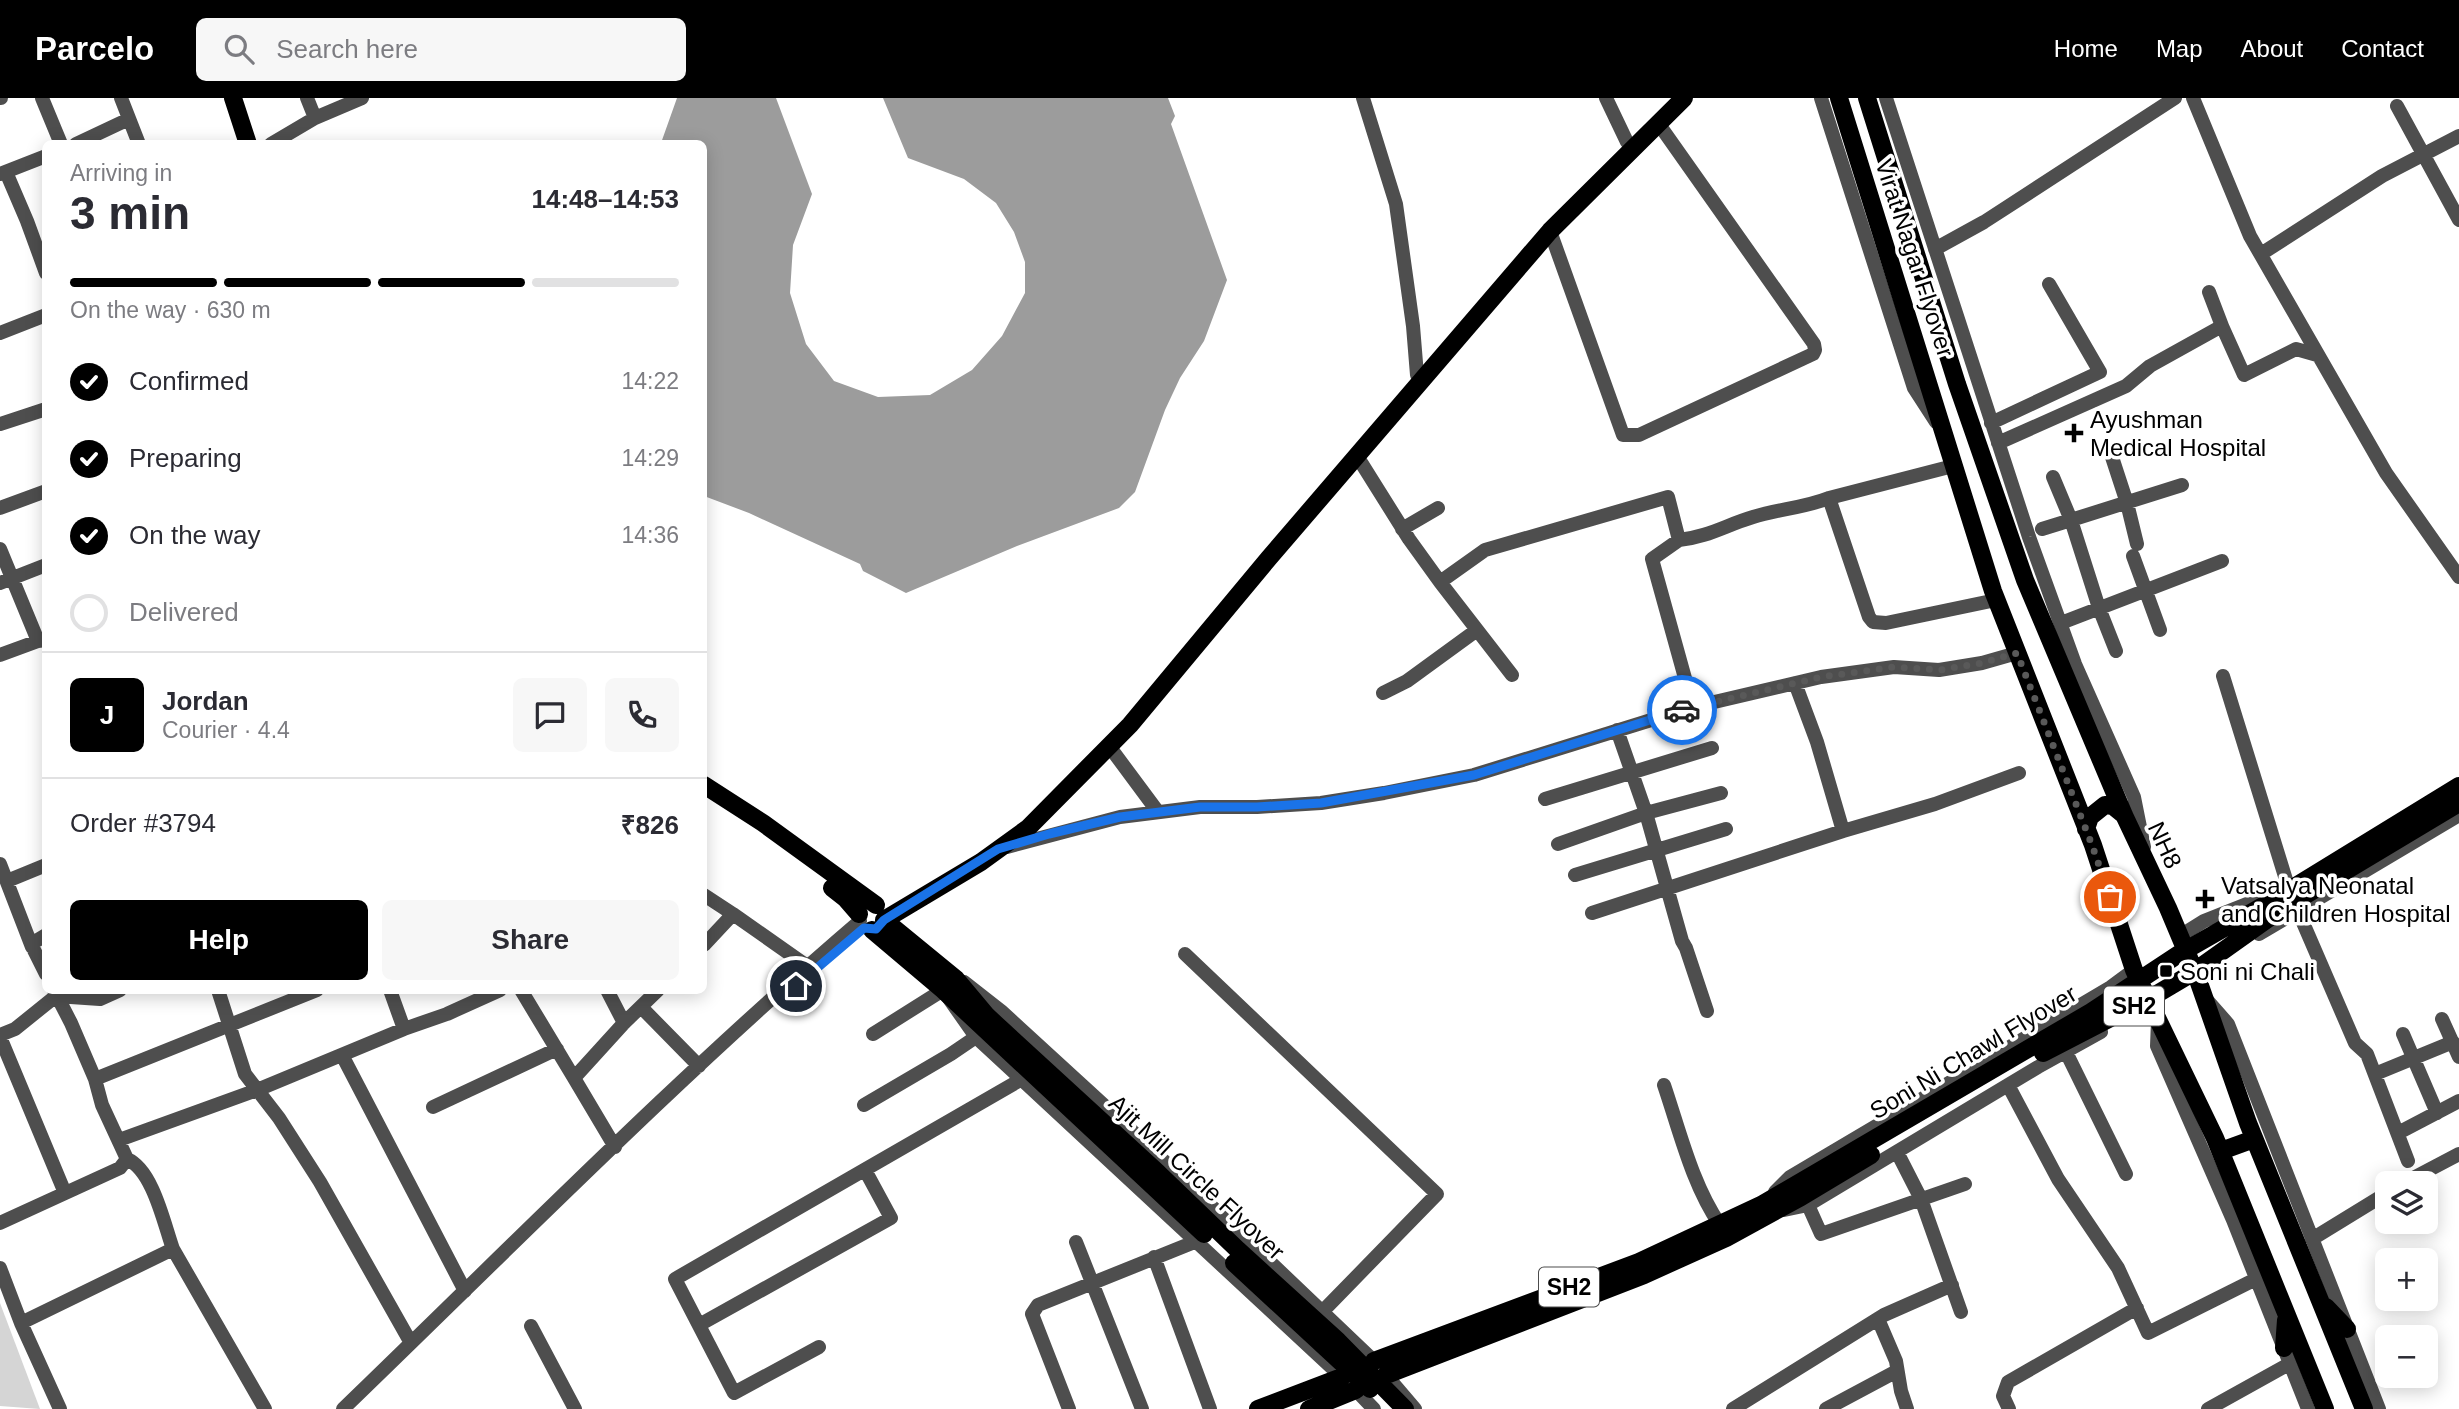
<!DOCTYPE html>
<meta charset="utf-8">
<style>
:root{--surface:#fff;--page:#f7f7f7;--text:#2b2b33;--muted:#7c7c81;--line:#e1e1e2;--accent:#000}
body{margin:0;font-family:Arial,sans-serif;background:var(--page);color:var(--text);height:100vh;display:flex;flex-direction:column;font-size:26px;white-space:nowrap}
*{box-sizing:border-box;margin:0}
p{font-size:23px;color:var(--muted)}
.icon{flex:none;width:38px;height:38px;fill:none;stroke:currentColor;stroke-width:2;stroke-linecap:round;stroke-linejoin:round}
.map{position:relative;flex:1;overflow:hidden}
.details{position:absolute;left:42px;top:42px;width:665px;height:854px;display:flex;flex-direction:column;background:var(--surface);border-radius:10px;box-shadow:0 4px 18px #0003}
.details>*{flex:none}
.fabs{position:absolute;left:2375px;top:1073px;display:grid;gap:14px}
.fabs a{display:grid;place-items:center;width:63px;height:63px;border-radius:10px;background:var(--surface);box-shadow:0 4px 18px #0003;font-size:35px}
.pin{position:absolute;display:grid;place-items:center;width:60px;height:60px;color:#fff;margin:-30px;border:4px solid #fff;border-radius:50%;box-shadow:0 2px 7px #0007}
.courier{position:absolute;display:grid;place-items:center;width:70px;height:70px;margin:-35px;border:5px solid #1a73e8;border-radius:50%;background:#fff;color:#222;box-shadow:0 2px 9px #0007}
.overview em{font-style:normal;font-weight:800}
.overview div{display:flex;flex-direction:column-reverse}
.overview{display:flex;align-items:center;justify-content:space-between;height:119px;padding:0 28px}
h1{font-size:46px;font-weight:800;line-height:52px}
.bar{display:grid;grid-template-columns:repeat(4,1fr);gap:10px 7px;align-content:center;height:84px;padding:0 28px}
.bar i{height:9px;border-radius:5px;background:var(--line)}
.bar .on{background:var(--accent)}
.bar p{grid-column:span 4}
.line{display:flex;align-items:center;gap:18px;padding:0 28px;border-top:2px solid var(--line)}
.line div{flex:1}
.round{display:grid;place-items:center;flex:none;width:74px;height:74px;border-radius:10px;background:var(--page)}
ol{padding:0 28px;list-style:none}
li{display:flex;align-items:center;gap:21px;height:77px}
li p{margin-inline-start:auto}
li .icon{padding:7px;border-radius:50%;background:var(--accent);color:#fff;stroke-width:4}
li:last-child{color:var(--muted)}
li i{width:38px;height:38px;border:4px solid var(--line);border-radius:50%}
.primary-button{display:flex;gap:14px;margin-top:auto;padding:14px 28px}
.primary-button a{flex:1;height:80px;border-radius:10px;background:var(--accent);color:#fff;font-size:28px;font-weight:800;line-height:80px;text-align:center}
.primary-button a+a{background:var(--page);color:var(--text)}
header{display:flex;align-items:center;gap:42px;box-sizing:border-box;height:98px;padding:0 35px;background:var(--accent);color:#fff}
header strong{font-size:33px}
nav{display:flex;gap:38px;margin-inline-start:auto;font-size:24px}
.search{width:490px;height:63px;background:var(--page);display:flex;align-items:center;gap:18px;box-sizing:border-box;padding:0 24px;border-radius:10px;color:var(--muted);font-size:26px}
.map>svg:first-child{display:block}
</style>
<header>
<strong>Parcelo</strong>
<div class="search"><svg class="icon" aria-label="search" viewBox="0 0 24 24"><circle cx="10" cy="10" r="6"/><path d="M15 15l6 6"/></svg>Search here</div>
<nav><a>Home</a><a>Map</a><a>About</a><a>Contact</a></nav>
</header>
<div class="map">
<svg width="2459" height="1311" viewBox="0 0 2459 1311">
<rect width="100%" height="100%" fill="#fff"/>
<!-- green -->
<path fill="#d5d5d5" d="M 0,1205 L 40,1311 L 0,1308 Z"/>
<!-- water -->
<path fill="#9c9c9c" d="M 677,0 L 776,0 L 812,96 L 793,147 L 790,195 L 806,246 L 834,283 L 878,299 L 930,297 L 972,272 L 1002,238 L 1025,195 L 1025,164 L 1014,134 L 996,105 L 964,81 L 908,60 L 883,0 L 1168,0 L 1175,18 L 1171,26 L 1227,182 L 1204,243 L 1180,280 L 1165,312 L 1135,394 L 1119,410 L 1017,448 L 906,495 L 863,473 L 860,466 L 749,415 L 704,398 L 704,46 L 661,45 Z"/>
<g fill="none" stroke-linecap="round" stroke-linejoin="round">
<!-- minor -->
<path stroke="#4e4e4e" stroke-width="14" d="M 0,0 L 1,0
M 42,0 L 61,46
M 121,0 L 139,46
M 307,0 L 315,20
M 1363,0 L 1396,106 L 1413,228 L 1417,277 L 1423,282
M 1606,0 L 1627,44
M 1821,0 L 1914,290 L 1936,324
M 1886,0 L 2029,439 L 2075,566 L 2134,699 L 2144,749
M 2193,0 L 2250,138 L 2386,375 L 2459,479
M 2397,8 L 2459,122
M 76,46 L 129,21
M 271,46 L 315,20 L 362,0
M 6,74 L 27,123 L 46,175
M 0,76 L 46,58
M 1550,133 L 1623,337 L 1639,337 L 1813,256 L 1815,252 L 1814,246 L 1658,25
M 1935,151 L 1984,124 L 2175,0
M 2261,156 L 2382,78 L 2459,38
M 2209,194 L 2222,228
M 0,235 L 46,217
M 1991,325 L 2100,274 L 2049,186
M 0,326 L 46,311
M 1998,345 L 2126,288 L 2150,268 L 2222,228 L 2244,277 L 2296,251 L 2317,257
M 2111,356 L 2127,405 L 2137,446
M 1357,358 L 1409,441 L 1440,484 L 1485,452 L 1668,399 L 1679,442 C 1708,439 1726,427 1753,419 C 1778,411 1804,410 1829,400 L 1953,368
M 2053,379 L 2071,422 L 2182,387
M 1829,400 L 1869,519 L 1873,524 L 1886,525 L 1996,502
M 0,410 L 46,393
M 1402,431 L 1438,410
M 2042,431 L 2071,422 L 2099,510 L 2116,553
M 1679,442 L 1652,461 L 1693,609
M 0,451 L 38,543 L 46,542
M 2133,458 L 2160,532
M 1440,484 L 1512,577
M 0,485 L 46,467
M 2061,525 L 2222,463
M 0,557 L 38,543
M 2223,578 L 2287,785
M 1795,585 L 1817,644 L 1843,733
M 1383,595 L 1407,583 L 1477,532
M 1617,632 L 1646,715 L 1682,843 L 1686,850 L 1707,913
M 1109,648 L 1158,714
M 1545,701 L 1712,650
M 1558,746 L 1646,715 L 1721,695
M 1007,749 L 1120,719 L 1200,709 L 1257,709 L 1321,705 L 1384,695 L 1474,677 L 1693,609 L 1821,579 L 1894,569 L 1939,572 L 1982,565 L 2017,555
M 0,766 L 32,849
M 1575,777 L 1726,731
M 7,783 L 46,767
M 704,797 L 733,816 L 704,847
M 2298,813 L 2355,945 L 2367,956 L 2408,1063
M 1592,815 L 1843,733 L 1935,706 L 2019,675
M 733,816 L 807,868
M 2259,836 L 2459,717
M 46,837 L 31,846 L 46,876
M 2180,838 L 2204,823 L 2267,798
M 1185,856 L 1437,1096 L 1323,1213
M 964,884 L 1001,913 L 1144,1044 L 1374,1263
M 54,892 L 71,925 L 95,981 L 102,1007 L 127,1061 C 153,1072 164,1126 173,1151
M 218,892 L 245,976 L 279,1020 L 320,1084 L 411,1245
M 390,892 L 404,931
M 521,892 L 574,980 L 624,925 L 658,892
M 607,892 L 624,925
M 2207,902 L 2228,926 L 2379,1311
M 641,909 L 699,968
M 2442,921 L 2459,959
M 2158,923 L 2157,948 L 2233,1122 L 2308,1311
M 873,936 L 943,892 L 976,939 L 1342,1279
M 2403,936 L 2437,1015
M 0,937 L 15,931 L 56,898 L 100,901 L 120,892
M 0,939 L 65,1095
M 2066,954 L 2126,1076
M 342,957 L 465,1193
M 2375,976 L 2453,944
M 574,980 L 615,1049
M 95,981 L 317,892
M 1664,987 C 1680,1034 1692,1086 1720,1127
M 2008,987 L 2058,1081 L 2118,1170 L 2148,1235 L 2256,1181
M 864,1007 L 951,956 L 976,939
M 433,1009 L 557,951
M 2398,1035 L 2459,1003
M 119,1042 L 257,992 L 404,931 L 447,916 L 500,892
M 1897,1054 L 1921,1101 L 1961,1214
M 2404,1085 L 2459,1056
M 1775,1094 L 1790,1079 L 2111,889 L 2134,872
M 1808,1107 L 1821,1136 L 1965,1086
M 1784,1112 L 1808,1107 L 2038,969 L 2101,934
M 0,1125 L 120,1070 L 127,1061
M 2312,1141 L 2387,1095
M 1076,1144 L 1142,1311
M 1154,1159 L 1210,1311
M 0,1170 L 21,1225 L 60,1311
M 1878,1221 L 1896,1263 L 1901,1293 L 1907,1311
M 21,1225 L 173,1151 L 265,1311
M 699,1227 L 891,1120 L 865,1072
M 531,1228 L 575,1311
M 819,1249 L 734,1295 L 675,1181 L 1022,981
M 1386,1277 L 1415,1311
M 1351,1287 L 1374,1311
M 343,1311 C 513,1147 680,977 860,823
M 1069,1311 L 1032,1216 L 1038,1207 L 1197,1143
M 1733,1311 L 1884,1217 L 1952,1187
M 1826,1311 L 1897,1273
M 2009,1311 L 2003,1298 L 2008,1284 L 2137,1210
M 2208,1311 L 2289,1266"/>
<!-- major -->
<path stroke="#000" stroke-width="18" d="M 233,0 L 248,46
M 1839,0 L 1993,493 L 2093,747 L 2134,872 L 2215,1040 L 2325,1311
M 1867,0 L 1957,286 L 2025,482 L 2124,717 L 2168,810 L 2197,879 L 2248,1025 L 2364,1311
M 704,687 L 763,725 L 876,807
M 2086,731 L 2090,719 L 2105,707 L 2113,708 L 2124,717
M 832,790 L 846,801 L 859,816
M 872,832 L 943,892 L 1204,1136
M 2043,955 L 2157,896 L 2189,877 L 2279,813 L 2459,705
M 2221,1053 L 2254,1041
M 1234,1165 L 1370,1291
M 2326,1209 L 2347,1231
M 2284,1250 L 2286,1222
M 1374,1263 L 1639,1164 L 1761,1107 L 2091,914 L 2179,856 L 2268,805 L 2459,688
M 1386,1277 L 1644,1177 L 1726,1140 L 1801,1099 L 1871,1057
M 1258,1311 L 1342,1279
M 1309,1311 L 1356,1292
M 1405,1311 L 1338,1243 L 1238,1152 L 1158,1075 L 987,918 L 956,881 L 884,822 L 981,764 L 1028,730 L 1130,627 L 1269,460 L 1550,133 L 1684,0"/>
</g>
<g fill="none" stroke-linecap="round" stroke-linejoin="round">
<!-- done -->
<path stroke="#595959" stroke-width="7" stroke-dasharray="0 12.6" d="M 1682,612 L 1821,579 L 1894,569 L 1940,572 L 1982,565 L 2017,555 L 2092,747 L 2110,799"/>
<!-- route -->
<path stroke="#1a73e8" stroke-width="9" d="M 796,888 L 864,830 L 876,831 L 884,822 L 998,751 L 1049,736 L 1120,719 L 1200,709 L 1257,709 L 1321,705 L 1474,677 L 1682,612"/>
</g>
<!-- markers -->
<g fill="#000" stroke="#fff" stroke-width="2.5">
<path d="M2070.5 324.5h7v7h7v7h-7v7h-7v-7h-7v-7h7z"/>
<path d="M2201.5 790.5h7v7h7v7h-7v7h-7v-7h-7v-7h7z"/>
<rect x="2159" y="866" width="14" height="14" rx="3.5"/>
</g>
<g text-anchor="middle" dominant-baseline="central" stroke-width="7" stroke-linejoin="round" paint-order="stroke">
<!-- shield labels -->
<g fill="#fff" stroke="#4c4c4c" stroke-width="2">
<rect x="2104" y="888.5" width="60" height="39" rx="5"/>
<rect x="1539" y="1169.5" width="60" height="39" rx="5"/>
</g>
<g font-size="23" font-weight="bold" fill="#000">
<text x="2134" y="908">SH2</text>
<text x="1569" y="1189">SH2</text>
</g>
<!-- street labels -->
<g font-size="24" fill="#000" stroke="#fff">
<text transform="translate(1915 160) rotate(72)">Virat Nagar Flyover</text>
<text transform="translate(2165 747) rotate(65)">NH8</text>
<text transform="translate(1973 954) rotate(-31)">Soni Ni Chawl Flyover</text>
<text transform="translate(1197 1079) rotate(43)">Ajit Mill Circle Flyover</text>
</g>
<!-- poi labels -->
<g font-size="24" fill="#000" stroke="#fff" text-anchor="start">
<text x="2090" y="321">Ayushman<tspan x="2090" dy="28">Medical Hospital</tspan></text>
<text x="2221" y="787">Vatsalya Neonatal<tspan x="2221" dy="28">and Children Hospital</tspan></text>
<text x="2180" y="873">Soni ni Chali</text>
</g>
</g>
</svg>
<div class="fabs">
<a><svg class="icon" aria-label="layers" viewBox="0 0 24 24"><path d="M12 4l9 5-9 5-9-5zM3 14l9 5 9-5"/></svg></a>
<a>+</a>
<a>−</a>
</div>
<div class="pin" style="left:2110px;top:799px;background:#ea580c"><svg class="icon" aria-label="bag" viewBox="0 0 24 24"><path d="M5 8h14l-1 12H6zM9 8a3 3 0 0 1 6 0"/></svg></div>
<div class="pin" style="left:796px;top:888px;background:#1f2937"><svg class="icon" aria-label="home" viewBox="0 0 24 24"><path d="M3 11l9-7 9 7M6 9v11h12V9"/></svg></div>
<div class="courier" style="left:1682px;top:612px"><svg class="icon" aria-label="car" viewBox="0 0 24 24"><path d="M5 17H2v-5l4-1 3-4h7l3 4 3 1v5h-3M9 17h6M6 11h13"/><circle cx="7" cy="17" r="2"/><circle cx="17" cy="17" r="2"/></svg></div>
<section class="details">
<div class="overview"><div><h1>3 min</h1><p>Arriving in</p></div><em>14:48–14:53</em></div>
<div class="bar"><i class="on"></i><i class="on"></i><i class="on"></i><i></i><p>On the way · 630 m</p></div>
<ol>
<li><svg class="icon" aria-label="check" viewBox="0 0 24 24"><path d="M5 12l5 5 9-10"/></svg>Confirmed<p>14:22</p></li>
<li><svg class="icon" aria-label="check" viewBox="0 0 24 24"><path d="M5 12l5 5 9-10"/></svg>Preparing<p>14:29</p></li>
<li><svg class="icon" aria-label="check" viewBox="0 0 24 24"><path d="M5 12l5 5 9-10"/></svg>On the way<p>14:36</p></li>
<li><i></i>Delivered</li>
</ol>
<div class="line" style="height:126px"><b class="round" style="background:var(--accent);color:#fff">J</b><div><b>Jordan</b><p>Courier · 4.4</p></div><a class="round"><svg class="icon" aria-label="chat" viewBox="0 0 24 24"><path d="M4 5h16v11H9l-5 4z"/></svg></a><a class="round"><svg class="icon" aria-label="phone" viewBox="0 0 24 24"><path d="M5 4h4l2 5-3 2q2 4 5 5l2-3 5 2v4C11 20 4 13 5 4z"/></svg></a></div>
<div class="line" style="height:91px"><div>Order #3794</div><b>₹826</b></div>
<div class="primary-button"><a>Help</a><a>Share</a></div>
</section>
</div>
